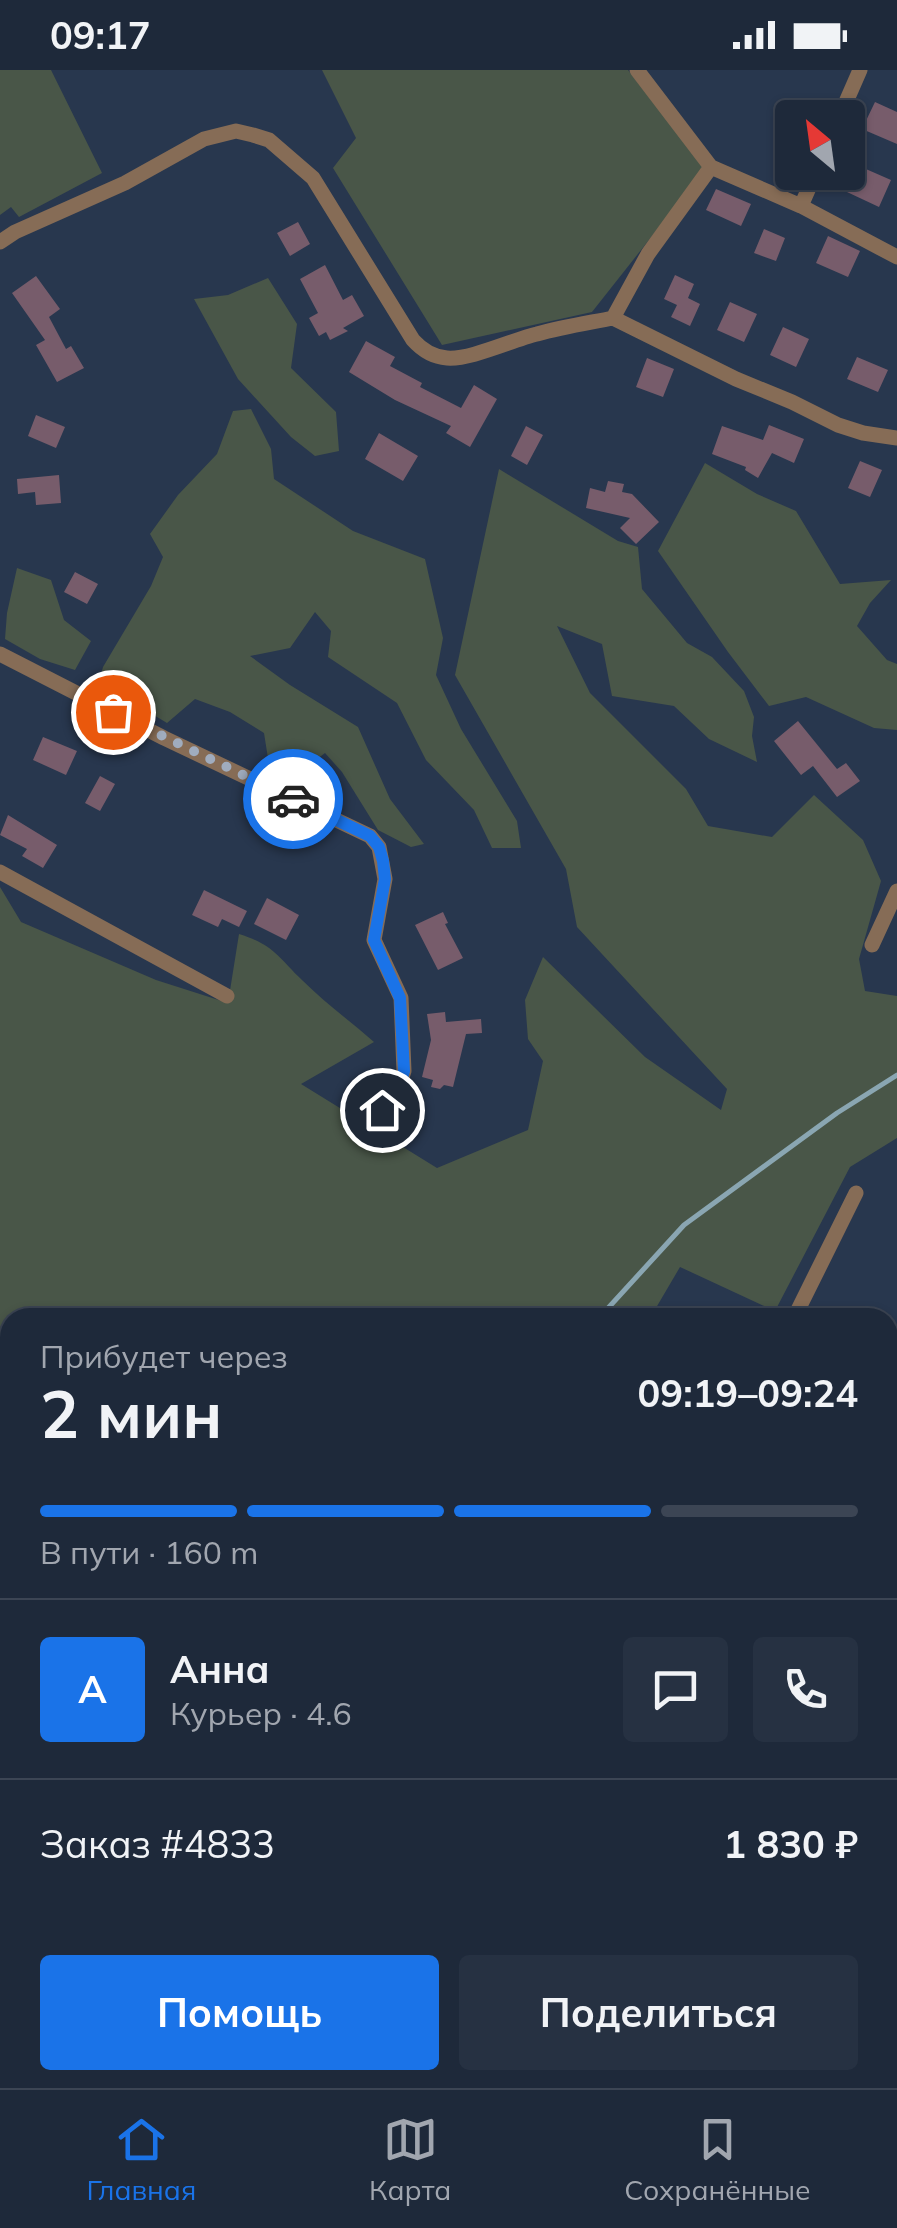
<!DOCTYPE html>
<html lang="ru">
<meta charset="utf-8">
<style>
:root{--surface:#1e293a;--page:#263142;--text:#f1f3f6;--muted:#a1a6af;--line:#3c4554;--accent:#1a73e8}
body{margin:0;font-family:Mulish,sans-serif;background:var(--page);color:var(--text);height:100vh;display:flex;flex-direction:column;font-size:38px;white-space:nowrap}
*{box-sizing:border-box;margin:0}
p{font-size:32px;color:var(--muted)}
.icon{flex:none;width:55px;height:55px;fill:none;stroke:currentColor;stroke-width:2;stroke-linecap:round;stroke-linejoin:round}
.map{position:relative;flex:1;overflow:hidden}
.sheet{position:absolute;left:0px;top:1238px;width:898px;height:782px;display:flex;flex-direction:column;background:var(--surface);border-radius:30px 30px 0 0;box-shadow:0 2px 8px #0004,0 0 0 2px var(--line)}
.sheet>*{flex:none}
.needle{width:65px;rotate:331deg}
.fabs{position:absolute;left:775px;top:30px;display:grid;gap:20px}
.fabs a{display:grid;place-items:center;width:90px;height:90px;border-radius:10px;background:var(--surface);box-shadow:0 2px 8px #0004,0 0 0 2px var(--line);font-size:50px}
.pin{position:absolute;display:grid;place-items:center;width:85px;height:85px;color:#fff;margin:-42px;border:5px solid #fff;border-radius:50%;box-shadow:0 2px 10px #0007}
.courier{position:absolute;display:grid;place-items:center;width:100px;height:100px;margin:-50px;border:8px solid #1a73e8;border-radius:50%;background:#fff;color:#222;box-shadow:0 2px 12px #0007}
.head em{font-style:normal;font-weight:700}
.head div{display:flex;flex-direction:column-reverse}
.head{display:flex;align-items:center;justify-content:space-between;height:170px;padding:0 40px}
h1{font-size:65px;font-weight:700;line-height:75px}
.bar{display:grid;grid-template-columns:repeat(4,1fr);gap:15px 10px;align-content:center;height:120px;padding:0 40px}
.bar i{height:12px;border-radius:8px;background:var(--line)}
.bar .current{background:var(--accent)}
.bar p{grid-column:span 4}
.line{display:flex;align-items:center;gap:25px;padding:0 40px;border-top:2px solid var(--line)}
.line div{flex:1}
.round{display:grid;place-items:center;flex:none;width:105px;height:105px;border-radius:10px;background:var(--page)}
.button{display:flex;gap:20px;margin-top:auto;padding:20px 40px}
.button a{flex:1;height:115px;border-radius:10px;background:var(--accent);color:#fff;font-size:40px;font-weight:700;line-height:115px;text-align:center}
.button a+a{background:var(--page);color:var(--text)}
.status{display:flex;justify-content:space-between;align-items:center;height:70px;padding:0 50px;background:var(--surface);direction:ltr}
.status svg{height:28px;fill:currentColor}
.tab-bar{display:flex;justify-content:space-around;align-items:center;height:140px;border-top:2px solid var(--line);background:var(--surface);font-size:28px;color:var(--muted)}
.tab-bar a{display:grid;justify-items:center;gap:5px}
.tab-bar .current{color:var(--accent)}
.map>svg:first-child{display:block}
</style>
<div class="status"><b>09:17</b><svg viewBox="0 0 49 12"><path d="M0 12V9h3v3zM5 12V6h3v6zM10 12V3h3v9zM15 12V0h3v12zM26 1h20v11H26zM47 4h2v5h-2z"/></svg></div>
<div class="map">
<svg width="897" height="2018" viewBox="0 0 897 2018">
<rect width="100%" height="100%" fill="#28374e"/>
<!-- green -->
<path fill="#495648" d="M 0,0 L 51,0 L 102,103 L 19,147 L 11,137 L 0,145 Z
M 322,0 L 628,0 L 705,99 L 592,242 L 442,275 L 333,98 L 356,68 Z
M 268,208 L 297,254 L 291,298 L 336,342 L 339,381 L 315,386 L 291,367 L 238,309 L 194,229 L 228,225 Z
M 251,339 L 271,379 L 274,409 L 353,461 L 425,489 L 443,568 L 436,605 L 461,659 L 517,751 L 521,778 L 492,778 L 474,740 L 426,690 L 397,633 L 328,587 L 331,561 L 315,542 L 290,578 L 250,586 L 290,615 L 358,657 L 390,729 L 424,774 L 411,777 L 378,760 L 342,702 L 325,683 L 288,711 L 270,701 L 264,663 L 230,642 L 195,629 L 167,653 L 99,612 L 103,597 L 151,516 L 163,487 L 150,464 L 178,425 L 217,384 L 233,341 Z
M 705,393 L 757,424 L 796,441 L 840,514 L 891,510 L 870,533 L 857,556 L 887,590 L 897,594 L 897,660 L 874,658 L 806,627 L 769,636 L 728,582 L 658,481 Z
M 499,399 L 618,471 L 638,477 L 642,519 L 687,573 L 712,587 L 744,621 L 754,647 L 752,666 L 757,692 L 709,669 L 674,636 L 612,626 L 602,574 L 557,556 L 590,623 L 686,719 L 708,756 L 772,767 L 814,725 L 863,770 L 881,811 L 859,889 L 865,921 L 897,926 L 897,1068 L 850,1097 L 775,1241 L 680,1197 L 653,1243 L 639,1236 L 631,1247 L 10,1248 L 10,2010 L 121,2010 L 116,2018 L 0,2018 L 0,817 L 21,852 L 156,910 L 228,933 L 239,864 C 274,875 277,886 302,910 C 324,932 350,951 374,972 L 301,1014 L 437,1098 L 528,1060 L 543,991 L 528,969 L 525,930 L 543,887 L 645,987 L 721,1040 L 727,1019 L 577,857 L 566,799 L 455,605 Z
M 17,498 L 51,510 L 64,550 L 91,571 L 75,600 L 40,589 L 5,569 L 7,543 Z
M 897,1802 L 897,1980 L 888,1996 L 888,1816 Z"/>
<g fill="none" stroke-linecap="round" stroke-linejoin="round">
<!-- stream -->
<path stroke="#8aa6b2" stroke-width="5" d="M 599,1248 L 684,1155 L 837,1043 L 897,1005
M 93,2018 L 99,2010"/>
</g>
<!-- building -->
<path fill="#775c6b" d="M 875,32 L 897,42 L 897,74 L 862,59 Z
M 859,96 L 891,110 L 879,137 L 847,122 Z
M 716,119 L 751,134 L 741,156 L 706,140 Z
M 298,152 L 310,174 L 290,186 L 277,163 Z
M 764,159 L 785,168 L 776,191 L 754,183 Z
M 828,166 L 860,181 L 848,207 L 816,193 Z
M 325,195 L 343,230 L 352,225 L 364,246 L 343,258 L 348,261 L 330,270 L 326,262 L 319,266 L 309,248 L 318,243 L 300,209 Z
M 675,205 L 694,214 L 688,228 L 700,234 L 690,256 L 671,247 L 677,235 L 664,229 Z
M 36,206 L 60,239 L 49,247 L 66,279 L 71,276 L 84,298 L 57,312 L 36,275 L 45,270 L 12,223 Z
M 730,232 L 757,244 L 744,272 L 717,260 Z
M 783,257 L 809,269 L 796,297 L 770,285 Z
M 366,271 L 395,287 L 390,296 L 422,313 L 420,317 L 461,338 L 474,315 L 497,329 L 470,377 L 446,363 L 451,356 L 395,330 L 349,302 Z
M 857,287 L 888,300 L 878,322 L 847,309 Z
M 647,288 L 674,299 L 663,327 L 636,317 Z
M 36,345 L 65,357 L 56,378 L 28,366 Z
M 769,355 L 804,369 L 794,393 L 772,383 L 758,408 L 745,400 L 746,397 L 712,384 L 722,356 L 763,370 Z
M 526,356 L 543,365 L 527,395 L 511,386 Z
M 379,363 L 418,386 L 403,411 L 365,389 Z
M 860,391 L 882,400 L 870,427 L 848,418 Z
M 59,405 L 61,433 L 36,435 L 35,422 L 18,424 L 17,409 Z
M 608,411 L 624,414 L 622,422 L 632,424 L 659,452 L 636,474 L 620,458 L 630,448 L 586,438 L 590,418 L 605,422 Z
M 75,502 L 98,514 L 87,534 L 64,522 Z
M 798,651 L 837,699 L 846,693 L 860,711 L 837,727 L 813,696 L 801,705 L 774,671 Z
M 43,667 L 77,681 L 66,705 L 33,690 Z
M 100,706 L 115,714 L 100,741 L 85,733 Z
M 8,745 L 57,775 L 43,798 L 22,786 L 27,779 L 0,765 Z
M 204,820 L 247,841 L 239,857 L 222,849 L 218,857 L 192,845 Z
M 267,828 L 299,845 L 286,870 L 254,854 Z
M 443,842 L 448,853 L 445,854 L 463,888 L 438,900 L 415,855 Z
M 445,942 L 446,952 L 481,949 L 482,963 L 466,964 L 453,1017 L 444,1015 L 440,1019 L 431,1017 L 433,1010 L 422,1007 L 431,970 L 427,944 Z"/>
<g fill="none" stroke-linecap="round" stroke-linejoin="round">
<!-- minor -->
<path stroke="#866c56" stroke-width="15" d="M 839,48 L 860,0
M 711,97 L 801,136 L 897,187
M 801,136 L 816,102
M 0,172 L 15,162 L 125,113 L 204,69 L 236,61 L 253,65 L 269,70 L 313,108 L 413,270 C 422,280 433,287 447,288 C 470,290 512,270 537,264 C 562,257 588,253 613,248 L 648,184 L 711,97 L 637,0
M 613,248 L 736,309 L 792,332 L 838,355 L 863,363 L 897,368
M 0,584 L 164,668 L 370,766 L 379,777 L 385,809 L 374,870 L 401,928 L 404,1001 L 398,1020 L 383,1040
M 0,802 L 227,926
M 872,875 L 897,821
M 794,1248 L 856,1123
M 888,1481 L 897,1463
M 511,2018 L 515,2010"/>
</g>
<g fill="none" stroke-linecap="round" stroke-linejoin="round">
<!-- done -->
<path stroke="#a0acbe" stroke-width="10" stroke-dasharray="0 18" d="M 113,642 L 293,729"/>
<!-- route -->
<path stroke="#1a73e8" stroke-width="12" d="M 293,729 L 370,766 L 379,777 L 383,791 L 385,809 L 374,870 L 400,928 L 404,1001 L 398,1020 L 382,1040"/>
</g>
</svg>
<div class="fabs">
<a><svg class="needle" viewBox="-14 -14 28 28"><path d="M0-13l5 13h-10z" fill="#e53935"/><path d="M0 13l5-13h-10z" fill="#a1a6af"/></svg></a>
</div>
<div class="pin" style="left:113px;top:642px;background:#ea580c"><svg class="icon" aria-label="bag" viewBox="0 0 24 24"><path d="M5 8h14l-1 12H6zM9 8a3 3 0 0 1 6 0"/></svg></div>
<div class="pin" style="left:382px;top:1040px;background:#1f2937"><svg class="icon" aria-label="home" viewBox="0 0 24 24"><path d="M3 11l9-7 9 7M6 9v11h12V9"/></svg></div>
<div class="courier" style="left:293px;top:729px"><svg class="icon" aria-label="car" viewBox="0 0 24 24"><path d="M5 17H2v-5l4-1 3-4h7l3 4 3 1v5h-3M9 17h6M6 11h13"/><circle cx="7" cy="17" r="2"/><circle cx="17" cy="17" r="2"/></svg></div>
<section class="sheet">
<div class="head"><div><h1>2 мин</h1><p>Прибудет через</p></div><em>09:19–09:24</em></div>
<div class="bar"><i class="current"></i><i class="current"></i><i class="current"></i><i></i><p>В пути · 160 m</p></div>
<div class="line" style="height:180px"><b class="round" style="background:var(--accent);color:#fff">А</b><div><b>Анна</b><p>Курьер · 4.6</p></div><a class="round"><svg class="icon" aria-label="chat" viewBox="0 0 24 24"><path d="M4 5h16v11H9l-5 4z"/></svg></a><a class="round"><svg class="icon" aria-label="phone" viewBox="0 0 24 24"><path d="M5 4h4l2 5-3 2q2 4 5 5l2-3 5 2v4C11 20 4 13 5 4z"/></svg></a></div>
<div class="line" style="height:130px"><div>Заказ #4833</div><b>1 830 ₽</b></div>
<div class="button"><a>Помощь</a><a>Поделиться</a></div>
</section>
</div>
<nav class="tab-bar">
<a class="current"><svg class="icon" aria-label="home" viewBox="0 0 24 24"><path d="M3 11l9-7 9 7M6 9v11h12V9"/></svg>Главная</a>
<a><svg class="icon" aria-label="map" viewBox="0 0 24 24"><path d="M3 6l6-2 6 2 6-2v14l-6 2-6-2-6 2zM9 4v14M15 6v14"/></svg>Карта</a>
<a><svg class="icon" aria-label="saved" viewBox="0 0 24 24"><path d="M7 4h10v16l-5-4-5 4z"/></svg>Сохранённые</a>
</nav>
